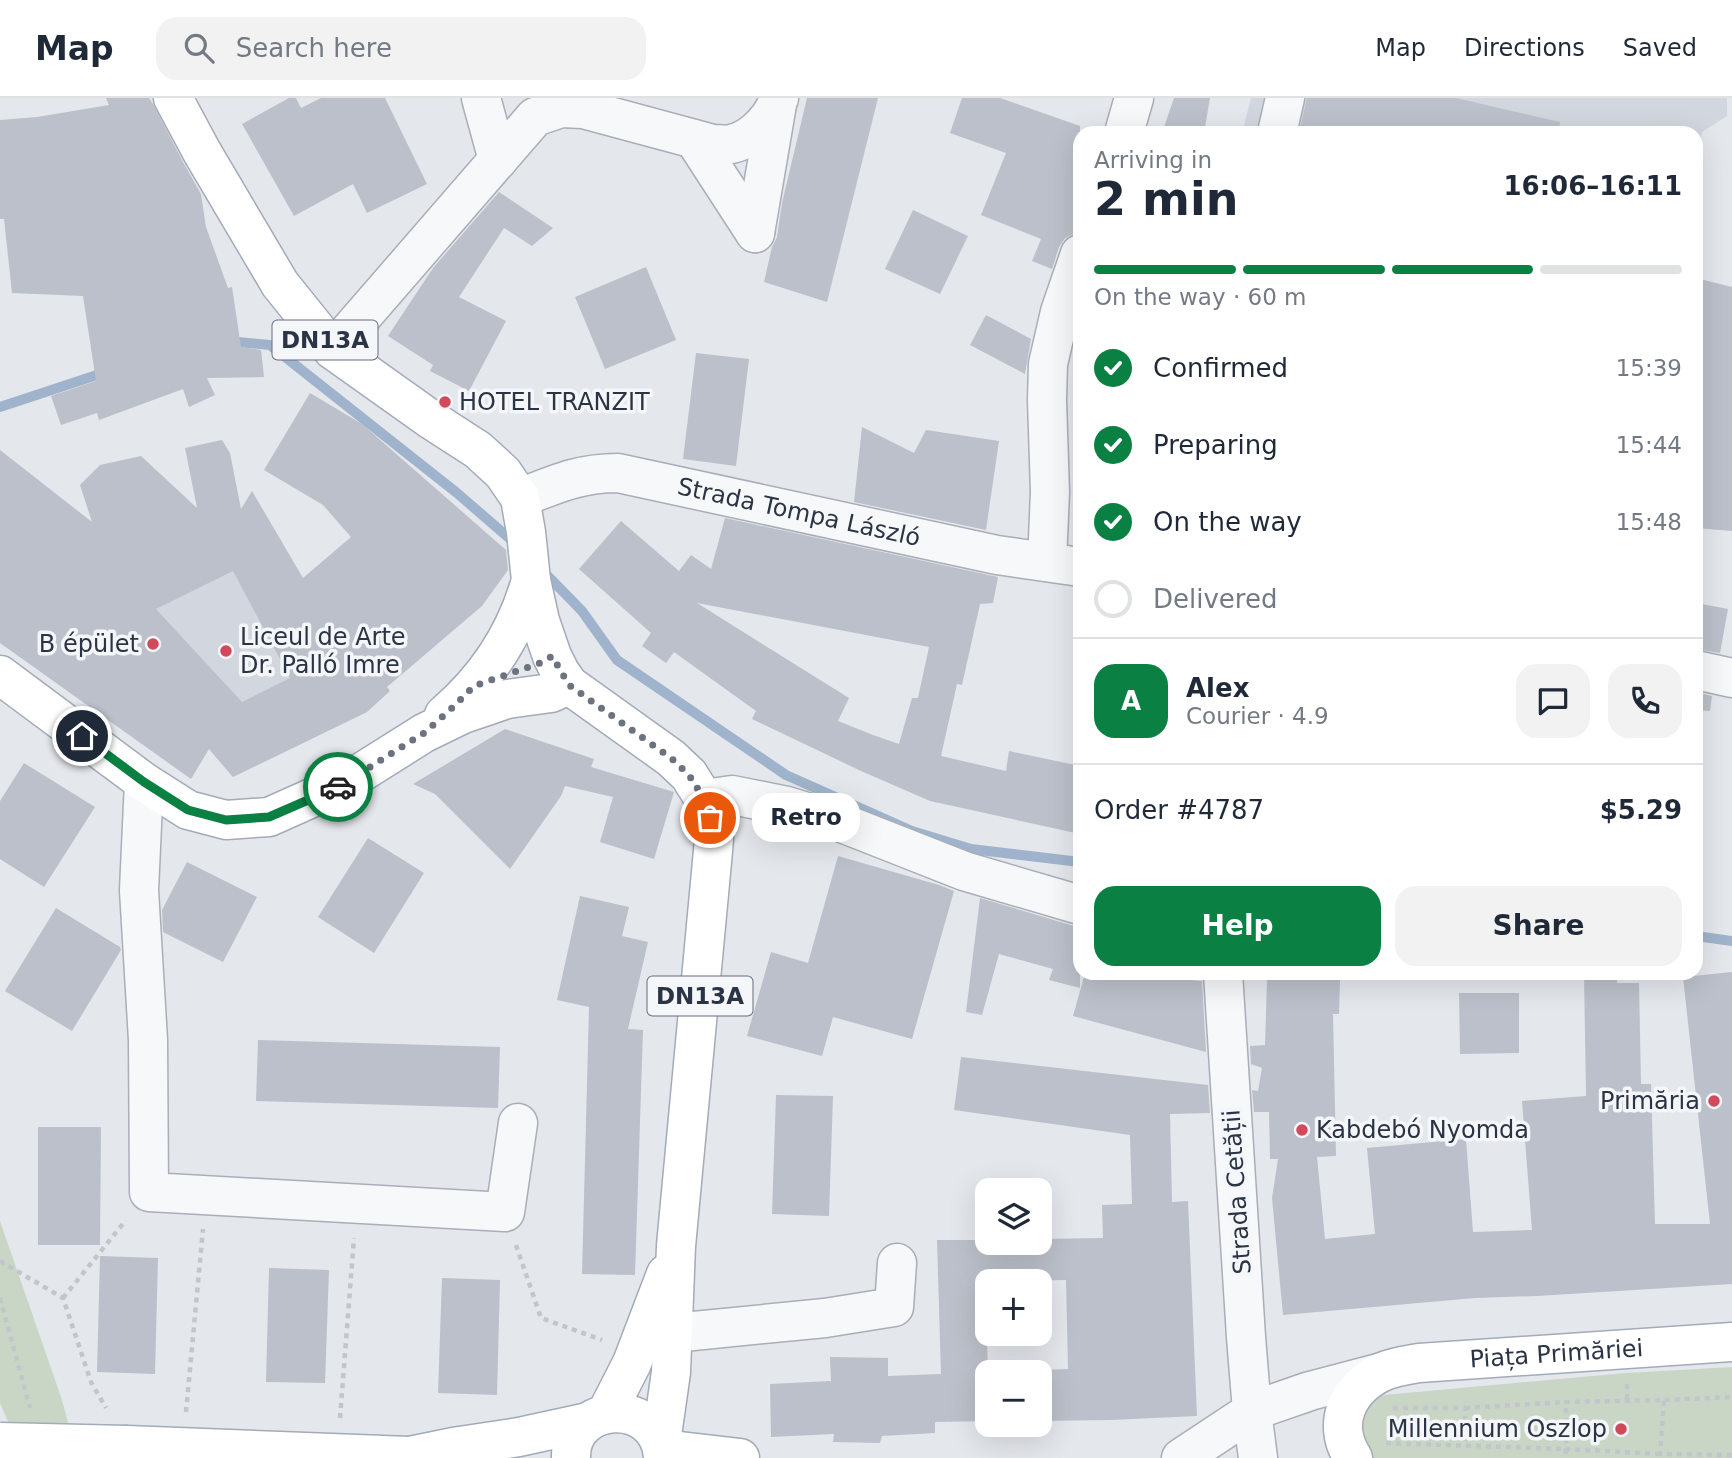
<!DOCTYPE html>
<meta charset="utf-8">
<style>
:root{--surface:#fff;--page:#f2f2f3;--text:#1f2937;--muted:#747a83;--line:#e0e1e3;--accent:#0b8043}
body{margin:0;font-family:"DejaVu Sans",sans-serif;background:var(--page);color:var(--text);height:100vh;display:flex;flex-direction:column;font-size:26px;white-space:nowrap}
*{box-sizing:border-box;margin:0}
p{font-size:23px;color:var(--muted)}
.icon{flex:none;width:38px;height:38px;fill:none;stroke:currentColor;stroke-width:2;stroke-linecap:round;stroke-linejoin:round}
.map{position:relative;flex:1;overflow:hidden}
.drawer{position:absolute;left:1073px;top:28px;width:630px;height:854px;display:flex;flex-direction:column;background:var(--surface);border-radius:21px;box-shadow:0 7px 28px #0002}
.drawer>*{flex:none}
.fabs{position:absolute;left:975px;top:1080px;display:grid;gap:14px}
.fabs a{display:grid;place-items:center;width:77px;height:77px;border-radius:14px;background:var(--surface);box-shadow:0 7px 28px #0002;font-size:35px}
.pin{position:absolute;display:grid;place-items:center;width:60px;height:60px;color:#fff;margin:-30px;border:4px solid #fff;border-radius:50%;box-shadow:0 2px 7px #0007}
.courier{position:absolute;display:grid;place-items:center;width:70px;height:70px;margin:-35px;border:5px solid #0b8043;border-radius:50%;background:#fff;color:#222;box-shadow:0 2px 9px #0007}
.bubble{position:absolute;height:49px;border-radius:21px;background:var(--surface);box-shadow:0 7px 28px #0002;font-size:23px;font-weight:800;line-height:49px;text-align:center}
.headline em{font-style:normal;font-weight:800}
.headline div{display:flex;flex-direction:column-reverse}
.headline{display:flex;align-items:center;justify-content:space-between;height:119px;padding:0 21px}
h1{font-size:46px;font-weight:800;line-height:52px}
.bar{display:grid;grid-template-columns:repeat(4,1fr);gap:10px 7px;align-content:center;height:84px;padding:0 21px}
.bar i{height:9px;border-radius:5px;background:var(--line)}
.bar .current{background:var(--accent)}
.bar p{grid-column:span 4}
.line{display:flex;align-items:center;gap:18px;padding:0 21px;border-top:2px solid var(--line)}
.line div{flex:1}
.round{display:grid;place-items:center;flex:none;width:74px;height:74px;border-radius:21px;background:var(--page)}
ol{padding:0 21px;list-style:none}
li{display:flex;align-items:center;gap:21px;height:77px}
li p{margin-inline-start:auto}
li .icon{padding:7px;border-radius:50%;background:var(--accent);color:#fff;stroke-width:4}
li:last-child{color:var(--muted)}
li i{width:38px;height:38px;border:4px solid var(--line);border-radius:50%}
.button{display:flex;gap:14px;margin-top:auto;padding:14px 21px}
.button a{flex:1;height:80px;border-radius:21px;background:var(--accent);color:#fff;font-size:28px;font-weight:800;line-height:80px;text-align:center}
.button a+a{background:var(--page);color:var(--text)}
header{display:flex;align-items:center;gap:42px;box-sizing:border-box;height:98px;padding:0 35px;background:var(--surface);border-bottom:2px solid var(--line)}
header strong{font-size:33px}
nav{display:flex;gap:38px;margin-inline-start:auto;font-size:24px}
.search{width:490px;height:63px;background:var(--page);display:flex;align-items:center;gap:18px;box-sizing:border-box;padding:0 24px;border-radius:21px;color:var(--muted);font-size:26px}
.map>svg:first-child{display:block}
</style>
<header>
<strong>Map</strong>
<div class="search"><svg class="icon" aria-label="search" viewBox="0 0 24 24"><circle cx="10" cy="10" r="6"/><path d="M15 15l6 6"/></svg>Search here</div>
<nav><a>Map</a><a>Directions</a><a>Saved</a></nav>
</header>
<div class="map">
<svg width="1732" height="1360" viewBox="0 0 1732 1360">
<rect width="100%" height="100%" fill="#e4e7ec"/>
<!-- built -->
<path fill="#d2d6de" d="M 1251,0 L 1727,0 L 1727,18 L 1702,34 L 1696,67 L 1696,35 L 1242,35 Z
M 257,435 L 367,614 L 233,679 L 80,500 Z"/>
<!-- green -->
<path fill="#c9d6c5" d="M 0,1123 L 61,1299 L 78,1360 L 24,1360 L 0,1305 Z
M 1732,1269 L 1732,1360 L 1370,1360 L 1356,1314 L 1370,1301 L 1384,1297 L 1626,1275 Z"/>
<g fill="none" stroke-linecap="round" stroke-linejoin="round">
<!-- stream -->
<path stroke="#9fb4cc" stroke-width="10" d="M 228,243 L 270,247 L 457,395 L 516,446
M 0,309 L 109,273
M 542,472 L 582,513 L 617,562 L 786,677 L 912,733 L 971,751 L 1080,764
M 1696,838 L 1732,843"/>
</g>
<!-- building -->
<path fill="#bbc0ca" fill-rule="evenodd" d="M 106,0 L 149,0 L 153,6 L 183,64 L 201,96 L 206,129 L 228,190 L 232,189 L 241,249 L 261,252 L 264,279 L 207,280 L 215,297 L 189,309 L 183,291 L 99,322 L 97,315 L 61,327 L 51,298 L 96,283 L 83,198 L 12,195 L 4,121 L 0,121 L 0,22 L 37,19 L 109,7 Z
M 289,0 L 296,0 L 301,10 L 321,0 L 385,0 L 427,86 L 367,115 L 353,86 L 294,118 L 242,26 Z
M 807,0 L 878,0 L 827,204 L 764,184 L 772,149 L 777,139 L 782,105 Z
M 962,0 L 1000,0 L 1080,28 L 1080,133 L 1079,135 L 1075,135 L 1065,140 L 1059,149 L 1052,171 L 1032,163 L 1041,141 L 981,117 L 1006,55 L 950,35 Z
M 1174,0 L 1210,0 L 1204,35 L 1162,35 Z
M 1307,0 L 1456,0 L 1560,24 L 1559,35 L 1299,35 Z
M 499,94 L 553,130 L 532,148 L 504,130 L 459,199 L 506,223 L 469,293 L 430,273 L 433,267 L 388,238 L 433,170 Z
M 913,112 L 968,138 L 940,196 L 885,171 Z
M 646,169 L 676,242 L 605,271 L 575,199 Z
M 1696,180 L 1732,189 L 1732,433 L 1696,430 L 1696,290 L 1700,264 L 1696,263 Z
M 986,217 L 1031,241 L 1025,276 L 970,247 Z
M 696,255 L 749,261 L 736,368 L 683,361 Z
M 310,295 L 362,326 L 506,452 L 508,472 L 482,508 L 387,589 L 390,593 L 367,614 L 233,679 L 209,651 L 191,681 L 0,545 L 0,352 L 92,424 L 80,387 L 100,367 L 141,358 L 197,410 L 185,350 L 222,342 L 230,355 L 241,411 L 252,393 L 303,480 L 351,439 L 323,407 L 264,372 ZM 233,473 L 290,580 L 242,604 L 156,511 Z
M 862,329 L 914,355 L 926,332 L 999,343 L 986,432 L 854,404 Z
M 725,420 L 998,479 L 993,505 L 980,506 L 962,587 L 957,586 L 941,658 L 1006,673 L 1009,653 L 1080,668 L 1080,736 L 930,703 L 861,673 L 752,621 L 756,613 L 674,554 L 666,565 L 642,548 L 651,535 L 579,471 L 621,423 L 679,473 L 691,457 L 711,471 ZM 697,505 L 929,549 L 918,600 L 912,600 L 899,646 L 873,637 L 838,623 L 849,600 Z
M 1696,505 L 1728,511 L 1720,555 L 1696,551 Z
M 1696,594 L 1712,598 L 1710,613 L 1696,612 Z
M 505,631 L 594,661 L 591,669 L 674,694 L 654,761 L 600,744 L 613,699 L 565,688 L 561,698 L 510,771 L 435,696 L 413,686 Z
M 24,665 L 95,709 L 44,789 L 0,761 L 0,703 Z
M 368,740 L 424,775 L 374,855 L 318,819 Z
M 838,758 L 939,787 L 954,793 L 912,941 L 833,919 L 822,958 L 747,938 L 771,854 L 808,865 Z
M 187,764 L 257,799 L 223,864 L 163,834 L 162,812 Z
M 580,798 L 629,809 L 622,838 L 648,844 L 628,931 L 643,932 L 635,1177 L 582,1176 L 589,909 L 557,902 Z
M 980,800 L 1074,828 L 1080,828 L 1080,890 L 1049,882 L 1053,871 L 999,856 L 982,917 L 966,914 Z
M 56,810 L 120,849 L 121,852 L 72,933 L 5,893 Z
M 1732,874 L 1732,1186 L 1537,1198 L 1475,1200 L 1283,1217 L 1272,1100 L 1278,1061 L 1270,1061 L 1269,1014 L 1254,1014 L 1252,992 L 1258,993 L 1262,970 L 1251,966 L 1250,948 L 1265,947 L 1267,881 L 1340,882 L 1339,916 L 1333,916 L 1336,1058 L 1317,1059 L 1325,1141 L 1375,1136 L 1367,1050 L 1466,1041 L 1473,1134 L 1532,1132 L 1522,1003 L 1586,998 L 1584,875 L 1617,875 L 1617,885 L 1639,885 L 1641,986 L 1651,986 L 1655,1126 L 1710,1126 L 1683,879 Z
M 1085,875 L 1130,875 L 1130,877 L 1202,883 L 1206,954 L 1073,918 Z
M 1459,895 L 1519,895 L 1519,955 L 1460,956 Z
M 258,942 L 500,949 L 498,1010 L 256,1003 Z
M 961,959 L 1208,987 L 1210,1015 L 1170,1016 L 1172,1104 L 1188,1103 L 1197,1318 L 1111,1322 L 1040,1323 L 1040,1272 L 1068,1271 L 1066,1182 L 987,1183 L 987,1185 L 985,1185 L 988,1274 L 987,1323 L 935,1324 L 935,1335 L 882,1338 L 880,1345 L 833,1344 L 834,1336 L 771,1339 L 770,1286 L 831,1283 L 830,1259 L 888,1260 L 888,1278 L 941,1276 L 937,1142 L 987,1142 L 987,1144 L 1040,1144 L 1040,1141 L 1103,1140 L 1102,1107 L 1132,1106 L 1130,1037 L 954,1012 Z
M 776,997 L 833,998 L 829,1118 L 772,1116 Z
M 38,1029 L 101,1029 L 100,1147 L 38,1147 Z
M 100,1158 L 158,1160 L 155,1276 L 97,1274 Z
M 269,1170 L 329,1172 L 325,1285 L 266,1284 Z
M 442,1180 L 500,1182 L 497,1297 L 438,1295 Z"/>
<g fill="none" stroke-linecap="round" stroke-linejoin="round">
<defs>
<g id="minor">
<path d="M 481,0 L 498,62"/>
<path d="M 1124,35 L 1134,0"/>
<path d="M 1277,35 L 1285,0"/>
<path d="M 694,41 L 755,135"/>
<path d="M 755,135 L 777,6"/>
<path d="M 333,252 L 535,19 L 561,10 L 583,11 L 713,46 C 719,46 725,47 731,46 C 752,42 773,20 779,0"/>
<path id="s1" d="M 520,400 C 556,386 579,375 618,375 L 997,457 L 1080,469"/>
<path d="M 1047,464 L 1050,394 L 1047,302 L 1048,266 L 1060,214 L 1080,156"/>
<path d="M 1696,572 L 1732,580"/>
<path d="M 144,684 L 139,792 L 148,942 L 149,1094 L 505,1114 L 518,1025"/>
<path d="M 704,701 L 732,697 L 787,708 L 842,725 L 964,773 L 1080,807"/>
<path d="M 673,1235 L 825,1220 L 894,1209 L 897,1165"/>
<path d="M 1181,1360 L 1252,1313 L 1246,1239 L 1223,875"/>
<path d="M 1258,1360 L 1252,1313 L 1310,1293 L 1382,1274"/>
</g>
<g id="major">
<path d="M 173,0 L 202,54 L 280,186 L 333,252 L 430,321 L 478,352 L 503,375 L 520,400 L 526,434 L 531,482 L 540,523 L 552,558 L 560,574 L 569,587 L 671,660 L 689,677 L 704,701 L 714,740 L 713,753 L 676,1148 L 671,1274 L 661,1344"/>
<path d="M 0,577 L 144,684 L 188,712 L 226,722 L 269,719 L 343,686 L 424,635 L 463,616 L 507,601 L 551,595 L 569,587"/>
<path d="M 444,617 C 486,581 516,536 531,482"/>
<path d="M 606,1316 L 632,1265 L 666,1176"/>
<path d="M 127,1347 L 409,1358 L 426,1360"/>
<path d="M 663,1351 L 740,1360"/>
<path d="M 409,1358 L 453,1349 L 519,1339 L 588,1324"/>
<path d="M 571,1360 C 569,1303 660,1298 663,1360"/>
<path id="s2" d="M 1353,1360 C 1331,1326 1347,1291 1382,1274 C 1393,1269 1407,1267 1419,1265 L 1732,1244"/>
</g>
</defs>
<!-- minor casing -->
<use href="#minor" stroke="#a9aeb7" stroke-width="41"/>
<!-- major casing -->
<use href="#major" stroke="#a3abb8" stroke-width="41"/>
<!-- path -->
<path stroke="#c2c5cb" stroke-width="4.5" stroke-dasharray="5 5" stroke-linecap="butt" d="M 516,1147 L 541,1220 L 602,1242
M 0,1163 L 63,1200 L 91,1284 L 106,1310
M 0,1200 L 30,1310
M 63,1200 L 126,1122
M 1627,1286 L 1627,1303
M 1664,1303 L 1660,1356 L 1732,1357
M 1393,1310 L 1465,1310 L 1465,1348
M 1465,1310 L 1566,1304
M 186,1314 L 203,1131
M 340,1320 L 354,1140
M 1386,1345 L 1566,1351 L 1565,1360
M 1660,1356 L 1566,1351 L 1566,1304 L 1664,1302 L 1732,1299"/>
<!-- minor -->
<use href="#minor" stroke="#f7f8fa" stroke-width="38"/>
<!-- major -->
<use href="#major" stroke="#fff" stroke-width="38"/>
<defs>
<path id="major-bridge" d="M 0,1344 L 127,1347"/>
</defs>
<!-- major-bridge casing -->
<use href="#major-bridge" stroke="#a3abb8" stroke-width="41" stroke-linecap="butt"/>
<!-- major-bridge -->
<use href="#major-bridge" stroke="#fff" stroke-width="38"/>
</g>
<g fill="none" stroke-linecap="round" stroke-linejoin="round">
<!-- done -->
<path stroke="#6c737f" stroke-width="7" stroke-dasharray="0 12.6" d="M 338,689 L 424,635 L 450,612 L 474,588 L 543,564 L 552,558 L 569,587 L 671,660 L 689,677 L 704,701 L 710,720"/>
<!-- route -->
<path stroke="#0b8043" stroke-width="9" d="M 82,638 L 144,684 L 188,712 L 226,722 L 269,719 L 338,689"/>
</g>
<!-- markers -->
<g fill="#d1495b" stroke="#f4f6f9" stroke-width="2.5">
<circle cx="445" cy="304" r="7"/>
<circle cx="153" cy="546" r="7"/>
<circle cx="226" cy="553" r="7"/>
<circle cx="1714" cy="1003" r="7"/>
<circle cx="1302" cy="1032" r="7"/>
<circle cx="1621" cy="1331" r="7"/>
</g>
<g text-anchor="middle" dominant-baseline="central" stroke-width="7" stroke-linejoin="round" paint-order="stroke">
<!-- shield labels -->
<g fill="#f4f6f9" stroke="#676e7b" stroke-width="2">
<rect x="272.5" y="222.5" width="105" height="39" rx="5"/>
<rect x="647.5" y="878.5" width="105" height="39" rx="5"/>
</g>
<g font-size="23" font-weight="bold" fill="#2b3445">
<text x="325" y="242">DN13A</text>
<text x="700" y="898">DN13A</text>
</g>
<!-- poi labels -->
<g font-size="24" fill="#2b3445" stroke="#f4f6f9" text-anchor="start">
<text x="459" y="304">HOTEL TRANZIT</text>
<text x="240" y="539">Liceul de Arte<tspan x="240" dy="28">Dr. Palló Imre</tspan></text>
<text x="139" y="546" text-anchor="end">B épület</text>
<text x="1700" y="1003" text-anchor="end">Primăria</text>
<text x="1316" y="1032">Kabdebó Nyomda</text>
<text x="1607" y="1331" text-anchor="end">Millennium Oszlop</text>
</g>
<!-- street labels -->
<g font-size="24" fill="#2b3445" stroke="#f4f6f9">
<text stroke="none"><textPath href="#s1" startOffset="287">Strada Tompa László</textPath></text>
<text transform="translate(1237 1094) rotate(-94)">Strada Cetății</text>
<text stroke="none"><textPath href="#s2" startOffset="280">Piața Primăriei</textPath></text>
</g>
</g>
</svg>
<div class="fabs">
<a><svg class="icon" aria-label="layers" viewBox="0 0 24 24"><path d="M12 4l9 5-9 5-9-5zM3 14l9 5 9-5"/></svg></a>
<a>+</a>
<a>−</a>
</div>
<div class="pin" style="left:710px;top:720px;background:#ea580c"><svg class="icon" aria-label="bag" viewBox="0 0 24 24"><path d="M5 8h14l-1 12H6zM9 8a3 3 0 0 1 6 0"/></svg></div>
<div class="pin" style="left:82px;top:638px;background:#1f2937"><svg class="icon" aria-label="home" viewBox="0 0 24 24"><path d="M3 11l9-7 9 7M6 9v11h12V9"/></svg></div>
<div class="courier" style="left:338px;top:689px"><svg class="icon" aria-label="car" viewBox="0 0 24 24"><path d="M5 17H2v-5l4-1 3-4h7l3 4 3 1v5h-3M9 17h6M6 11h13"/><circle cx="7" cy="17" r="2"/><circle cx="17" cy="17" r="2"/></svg></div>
<div class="bubble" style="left:752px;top:695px;width:108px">Retro</div>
<section class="drawer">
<div class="headline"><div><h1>2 min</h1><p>Arriving in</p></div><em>16:06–16:11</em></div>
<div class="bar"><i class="current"></i><i class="current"></i><i class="current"></i><i></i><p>On the way · 60 m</p></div>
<ol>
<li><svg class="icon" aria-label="check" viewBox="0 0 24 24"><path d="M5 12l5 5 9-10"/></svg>Confirmed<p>15:39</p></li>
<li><svg class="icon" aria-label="check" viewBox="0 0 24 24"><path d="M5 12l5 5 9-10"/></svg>Preparing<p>15:44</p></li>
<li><svg class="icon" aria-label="check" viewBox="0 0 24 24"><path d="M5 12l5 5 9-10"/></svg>On the way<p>15:48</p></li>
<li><i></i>Delivered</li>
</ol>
<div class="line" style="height:126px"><b class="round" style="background:var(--accent);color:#fff">A</b><div><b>Alex</b><p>Courier · 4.9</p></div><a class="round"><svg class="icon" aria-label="chat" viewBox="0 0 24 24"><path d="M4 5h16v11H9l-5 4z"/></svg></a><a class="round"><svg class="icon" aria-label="phone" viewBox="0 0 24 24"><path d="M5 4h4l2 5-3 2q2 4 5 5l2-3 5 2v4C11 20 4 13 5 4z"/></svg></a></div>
<div class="line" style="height:91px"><div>Order #4787</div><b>$5.29</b></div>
<div class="button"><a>Help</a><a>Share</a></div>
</section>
</div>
